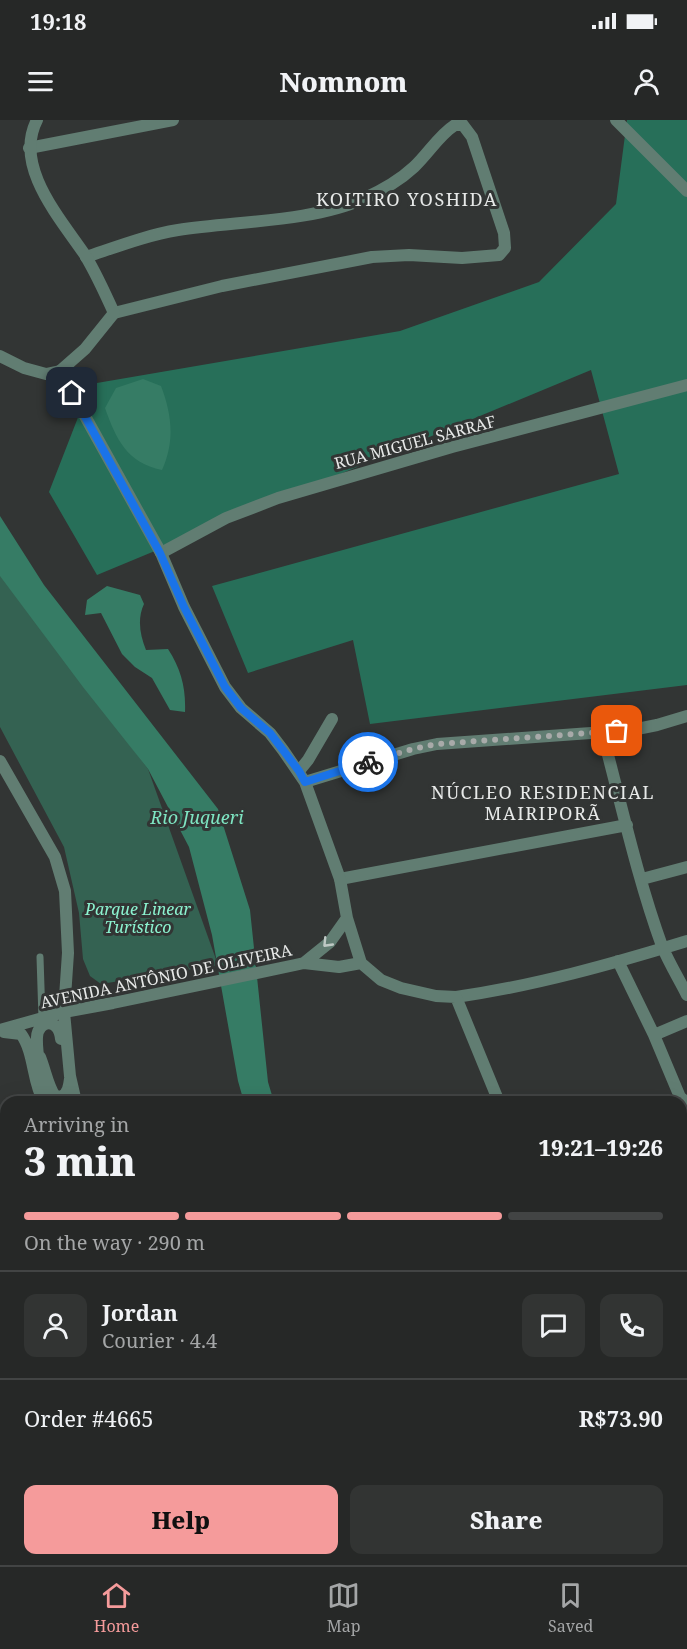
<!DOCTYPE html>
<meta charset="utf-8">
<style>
:root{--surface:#262827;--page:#323433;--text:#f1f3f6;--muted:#a4a6a7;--line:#424444;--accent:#f59b9b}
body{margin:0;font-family:"Noto Serif",serif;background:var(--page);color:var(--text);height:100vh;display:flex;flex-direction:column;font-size:22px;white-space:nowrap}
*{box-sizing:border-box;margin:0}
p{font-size:20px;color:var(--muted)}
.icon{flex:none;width:33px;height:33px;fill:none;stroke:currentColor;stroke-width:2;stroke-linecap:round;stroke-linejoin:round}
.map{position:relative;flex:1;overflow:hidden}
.drawer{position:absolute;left:0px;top:976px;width:687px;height:470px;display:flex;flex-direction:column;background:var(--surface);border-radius:18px 18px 0 0;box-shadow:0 6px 24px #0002,0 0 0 2px var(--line)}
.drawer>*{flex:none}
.pin{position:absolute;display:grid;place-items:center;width:51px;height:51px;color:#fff;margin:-26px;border-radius:12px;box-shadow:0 3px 9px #0006}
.courier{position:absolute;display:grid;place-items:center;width:60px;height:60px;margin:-30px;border:4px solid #1a73e8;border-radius:50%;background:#fff;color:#222;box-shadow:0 2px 8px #0007}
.headline em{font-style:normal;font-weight:800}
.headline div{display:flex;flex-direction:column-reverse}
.headline{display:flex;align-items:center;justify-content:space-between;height:102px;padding:0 24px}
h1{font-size:39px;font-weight:800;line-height:45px}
.bar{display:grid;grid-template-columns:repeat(4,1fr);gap:9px 6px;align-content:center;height:72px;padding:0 24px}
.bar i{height:8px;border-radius:4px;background:var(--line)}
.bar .on{background:var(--accent)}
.bar p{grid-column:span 4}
.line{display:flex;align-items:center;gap:15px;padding:0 24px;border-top:2px solid var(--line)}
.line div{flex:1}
.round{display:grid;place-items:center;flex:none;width:63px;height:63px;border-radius:12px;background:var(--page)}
.cta{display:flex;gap:12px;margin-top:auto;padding:12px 24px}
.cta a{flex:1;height:69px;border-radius:12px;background:var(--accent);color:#111;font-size:24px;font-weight:800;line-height:69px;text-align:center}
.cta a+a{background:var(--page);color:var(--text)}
.status{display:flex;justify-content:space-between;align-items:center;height:42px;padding:0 30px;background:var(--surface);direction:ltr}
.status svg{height:16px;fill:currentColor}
header{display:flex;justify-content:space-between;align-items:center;height:78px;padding:0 24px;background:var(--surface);font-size:27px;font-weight:800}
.tab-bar{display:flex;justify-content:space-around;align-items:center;height:84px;border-top:2px solid var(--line);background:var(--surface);font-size:16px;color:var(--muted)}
.tab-bar a{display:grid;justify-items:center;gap:3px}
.tab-bar .on{color:var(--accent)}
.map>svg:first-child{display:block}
</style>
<div class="status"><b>19:18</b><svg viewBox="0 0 49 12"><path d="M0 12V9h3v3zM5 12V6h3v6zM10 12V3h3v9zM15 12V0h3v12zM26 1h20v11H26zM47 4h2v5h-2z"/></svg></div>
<header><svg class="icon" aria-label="menu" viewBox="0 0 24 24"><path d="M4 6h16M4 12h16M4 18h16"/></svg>Nomnom<svg class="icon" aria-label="person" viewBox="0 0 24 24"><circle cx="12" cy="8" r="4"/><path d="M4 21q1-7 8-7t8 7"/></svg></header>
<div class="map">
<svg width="687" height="1445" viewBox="0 0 687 1445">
<rect width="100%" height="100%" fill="#323534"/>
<!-- green -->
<path fill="#346252" d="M 0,454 L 148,649 L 218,845 L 101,864 L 90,856 L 83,839 L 79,793 L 64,727 L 0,607 Z"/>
<!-- forest -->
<path fill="#276f59" d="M 627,0 L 687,0 L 687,565 L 370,604 L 353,520 L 248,553 L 212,466 L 619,354 L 591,250 L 97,455 L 49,372 L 91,264 L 400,211 L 539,162 L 616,84 Z
M 687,1284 L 687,1393 L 681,1396 L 681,1289 Z"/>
<!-- water -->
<path fill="#367c65" d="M 143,259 L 161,266 C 172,295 175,321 162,350 C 127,343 116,319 105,288 L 116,268 Z
M 0,396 L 44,465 L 218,689 L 250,790 L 268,962 L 274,982 L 244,982 L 238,961 L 212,815 L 189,727 L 148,649 L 83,567 L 0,456 Z
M 107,466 L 140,475 L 144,484 C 137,499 140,515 146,530 L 168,529 C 181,549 186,568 185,592 L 170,590 L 152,558 L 135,547 L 122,534 L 101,493 L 85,495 L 87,480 Z
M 490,1440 L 536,1440 L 540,1445 L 493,1445 Z"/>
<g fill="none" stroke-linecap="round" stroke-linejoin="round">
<!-- service -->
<path stroke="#617d72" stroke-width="7" d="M 40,837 L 42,898"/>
<!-- minor -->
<path stroke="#617d72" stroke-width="12" d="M 29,28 L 173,0
M 86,137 C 116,127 147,115 178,110 C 235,101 312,102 363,79 C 381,71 399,61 414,47 C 428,34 439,15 455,5 L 463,5 L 472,17 L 504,113 L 505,128 L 499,135 L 462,138 L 409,135 L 372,137 L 222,166 L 114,193
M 0,236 L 24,248 L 46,254 L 60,251
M 161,433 L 226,398 L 278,378 L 452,327 L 687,265
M 602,612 C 621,683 637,757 662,826 C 669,843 679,859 687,875
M 299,651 L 308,640 L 332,599
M 340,759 L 627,705
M 642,759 L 687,747
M 618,841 L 654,915 L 680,977 L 687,983
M 456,877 C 534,866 612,844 687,821
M 654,915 L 687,901
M 681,1063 L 687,1062
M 0,1160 L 6,1157
M 0,1235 L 6,1233
M 681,1257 L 687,1254"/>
<!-- tertiary -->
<path stroke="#617d72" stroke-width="12" d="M 37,0 C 13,46 60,98 85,135 C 96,153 105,173 114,193 L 85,229 L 60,251 L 161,433 L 184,487 L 225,567 L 241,588 L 270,613 L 283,630 L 305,662 L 340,759 L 347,798 L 361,843 L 381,860 L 401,868 L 436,876 L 456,877 L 499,982
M 616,0 L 687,71
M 0,641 L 55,737 L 65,771 L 68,833 L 64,892 L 70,956 L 76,982
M 305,662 L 413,629 L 437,624 L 632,610 L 657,605 L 687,596
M 304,843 L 330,822 L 347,798
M 0,910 L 64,892 L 113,883 L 295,845 L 304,843 L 339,847 L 361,843
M 4,912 L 21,914 C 35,933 32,962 44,982
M 40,937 C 45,949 48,967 55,976 L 62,977 C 68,972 69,967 70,959
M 49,982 C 44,962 36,938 37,917 C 38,900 59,897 61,919
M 262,1440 L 268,1445
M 298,1440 L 304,1445
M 652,1440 L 653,1445"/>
</g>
<!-- one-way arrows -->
<defs><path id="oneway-chevron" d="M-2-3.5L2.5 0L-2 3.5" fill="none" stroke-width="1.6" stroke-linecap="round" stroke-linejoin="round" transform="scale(1.5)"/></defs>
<use stroke="#bfc9c5" href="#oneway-chevron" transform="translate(327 823) rotate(134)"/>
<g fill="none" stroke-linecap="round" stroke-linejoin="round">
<!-- done -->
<path stroke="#a8aaa9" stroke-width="6" stroke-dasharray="0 10.8" d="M 368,642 L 413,629 L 437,624 L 617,611"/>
<!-- route -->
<path stroke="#1a73e8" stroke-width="8" d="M 72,273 L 160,433 L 184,487 L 225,567 L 241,588 L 270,613 L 299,651 L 305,662 L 368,642"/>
</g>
<g text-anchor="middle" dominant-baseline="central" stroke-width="6" stroke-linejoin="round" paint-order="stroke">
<!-- street labels -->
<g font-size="16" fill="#e7e9e8" stroke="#323534">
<text transform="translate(415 322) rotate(-15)">RUA MIGUEL SARRAF</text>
<text transform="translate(166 856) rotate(-12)">AVENIDA ANTÔNIO DE OLIVEIRA</text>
</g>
<!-- park labels -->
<g font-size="16" font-style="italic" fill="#8cf3d0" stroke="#323534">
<text x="138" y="789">Parque Linear<tspan x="138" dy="18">Turístico</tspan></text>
</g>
<!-- neighbourhood labels -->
<g font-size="18" letter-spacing="1.5" fill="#e7e9e8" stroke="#323534">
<text x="407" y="79">KOITIRO YOSHIDA</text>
<text x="543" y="672">NÚCLEO RESIDENCIAL<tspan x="543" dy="21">MAIRIPORÃ</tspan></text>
</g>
<!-- water labels -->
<g font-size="18" font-style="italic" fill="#7ee5c2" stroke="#323534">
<text x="197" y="697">Rio Juqueri</text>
</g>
</g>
</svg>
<div class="pin" style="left:617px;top:611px;background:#ea580c"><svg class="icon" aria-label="bag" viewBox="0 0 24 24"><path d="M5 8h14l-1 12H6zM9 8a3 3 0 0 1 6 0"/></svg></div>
<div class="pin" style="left:72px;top:273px;background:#1f2937"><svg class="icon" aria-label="home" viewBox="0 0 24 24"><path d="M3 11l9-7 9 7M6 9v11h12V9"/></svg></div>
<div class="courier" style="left:368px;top:642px"><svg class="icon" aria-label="bike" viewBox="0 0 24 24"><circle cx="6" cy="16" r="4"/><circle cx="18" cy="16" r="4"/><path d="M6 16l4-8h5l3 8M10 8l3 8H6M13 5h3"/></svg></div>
<section class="drawer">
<div class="headline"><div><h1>3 min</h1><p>Arriving in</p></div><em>19:21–19:26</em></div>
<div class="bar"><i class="on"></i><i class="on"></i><i class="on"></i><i></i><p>On the way · 290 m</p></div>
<div class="line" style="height:108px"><a class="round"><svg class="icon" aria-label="person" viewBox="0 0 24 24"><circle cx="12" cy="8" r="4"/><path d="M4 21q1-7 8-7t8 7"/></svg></a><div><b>Jordan</b><p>Courier · 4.4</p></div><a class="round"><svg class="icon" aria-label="chat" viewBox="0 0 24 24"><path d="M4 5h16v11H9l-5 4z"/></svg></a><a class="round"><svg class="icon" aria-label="phone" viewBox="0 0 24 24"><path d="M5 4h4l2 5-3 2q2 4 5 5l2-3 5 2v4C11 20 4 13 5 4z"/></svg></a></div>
<div class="line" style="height:78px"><div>Order #4665</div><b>R$73.90</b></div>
<div class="cta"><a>Help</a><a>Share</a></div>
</section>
</div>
<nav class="tab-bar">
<a class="on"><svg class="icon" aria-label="home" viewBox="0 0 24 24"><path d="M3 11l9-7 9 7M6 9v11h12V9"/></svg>Home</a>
<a><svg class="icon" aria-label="map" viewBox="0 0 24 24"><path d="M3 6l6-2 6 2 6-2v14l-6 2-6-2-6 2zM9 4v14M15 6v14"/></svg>Map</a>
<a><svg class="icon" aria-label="saved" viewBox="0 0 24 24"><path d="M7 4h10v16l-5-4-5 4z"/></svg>Saved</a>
</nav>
